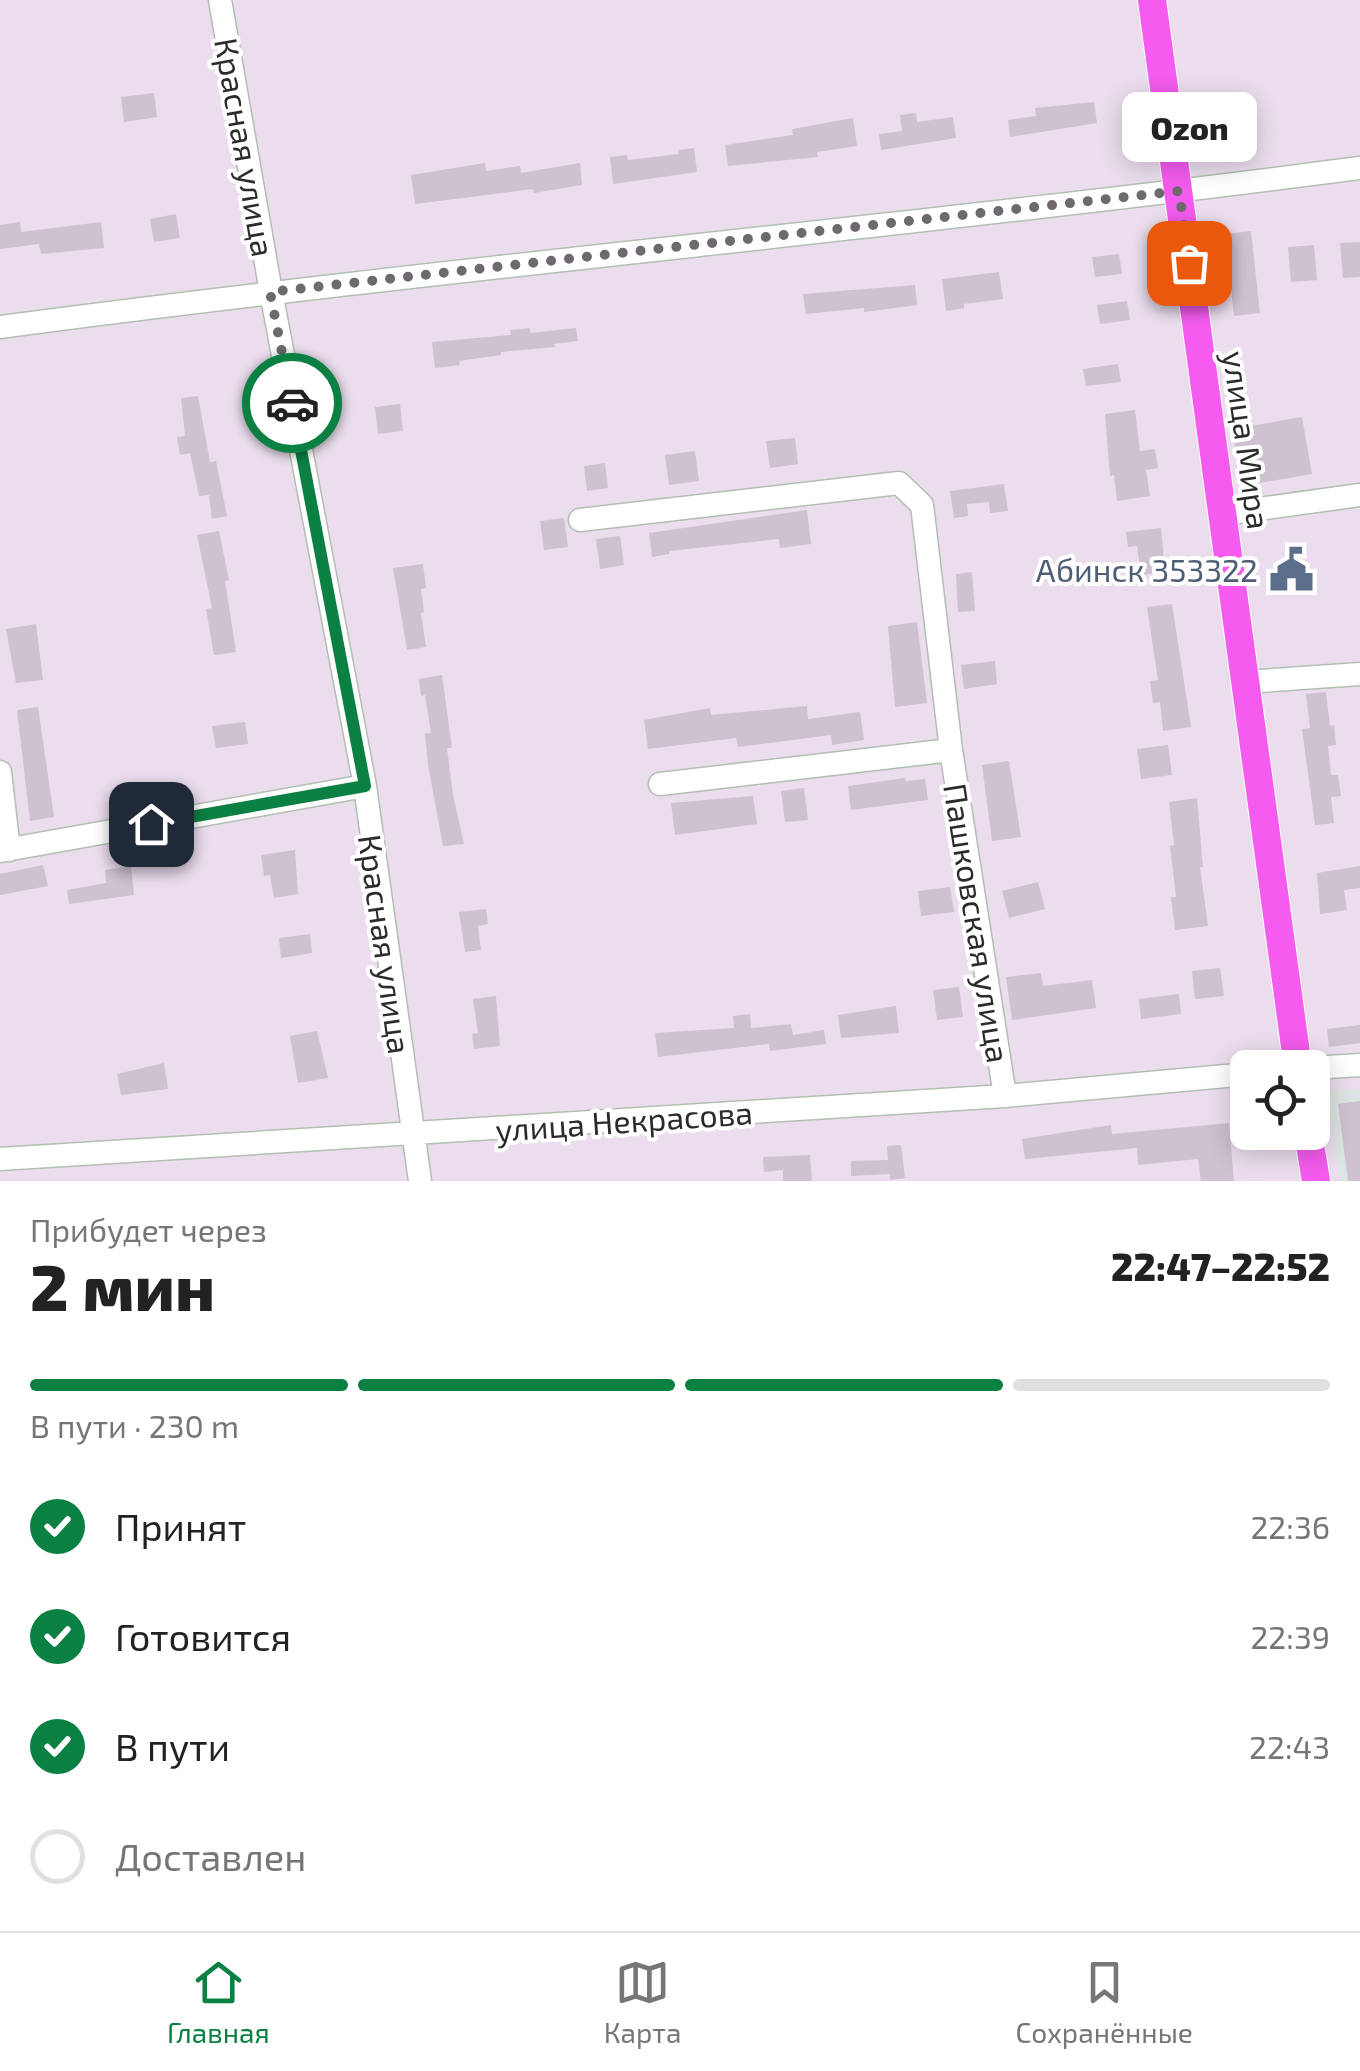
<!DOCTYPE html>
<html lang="ru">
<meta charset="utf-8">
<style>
:root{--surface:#fff;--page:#f2f2f2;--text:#222;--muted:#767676;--line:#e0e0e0;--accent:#0b8043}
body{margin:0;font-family:"Exo 2",sans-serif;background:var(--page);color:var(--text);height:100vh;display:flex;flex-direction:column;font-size:38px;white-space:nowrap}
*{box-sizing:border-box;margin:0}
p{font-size:32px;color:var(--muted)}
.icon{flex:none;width:55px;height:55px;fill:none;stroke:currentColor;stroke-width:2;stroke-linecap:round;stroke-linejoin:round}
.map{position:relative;height:1181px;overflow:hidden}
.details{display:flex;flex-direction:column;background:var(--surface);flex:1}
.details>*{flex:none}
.tools{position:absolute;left:1230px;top:1050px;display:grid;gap:20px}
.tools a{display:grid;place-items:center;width:100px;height:100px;border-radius:15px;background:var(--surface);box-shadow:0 5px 25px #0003;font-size:50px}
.pin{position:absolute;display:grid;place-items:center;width:85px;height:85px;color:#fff;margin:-42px;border-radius:20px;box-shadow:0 5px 15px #0006}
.courier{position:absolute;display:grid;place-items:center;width:100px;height:100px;margin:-50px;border:8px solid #0b8043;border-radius:50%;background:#fff;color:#222;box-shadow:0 2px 12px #0007}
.bubble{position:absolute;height:70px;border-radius:15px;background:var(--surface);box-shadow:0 5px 25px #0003;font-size:32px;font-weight:800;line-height:70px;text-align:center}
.head em{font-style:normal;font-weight:800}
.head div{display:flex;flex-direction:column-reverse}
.head{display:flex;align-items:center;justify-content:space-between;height:170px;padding:0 30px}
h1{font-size:65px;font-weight:800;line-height:75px}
.bar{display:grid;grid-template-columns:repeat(4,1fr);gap:15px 10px;align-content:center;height:120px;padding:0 30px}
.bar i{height:12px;border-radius:8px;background:var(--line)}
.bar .active{background:var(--accent)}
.bar p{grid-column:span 4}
ol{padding:0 30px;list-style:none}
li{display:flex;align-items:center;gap:30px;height:110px}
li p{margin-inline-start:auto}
li .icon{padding:10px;border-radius:50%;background:var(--accent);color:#fff;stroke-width:4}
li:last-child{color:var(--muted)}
li i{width:55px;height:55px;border:5px solid var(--line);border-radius:50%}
.menu{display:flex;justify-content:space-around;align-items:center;height:140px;border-top:2px solid var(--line);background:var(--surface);font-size:28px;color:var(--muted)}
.menu a{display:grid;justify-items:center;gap:5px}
.menu .active{color:var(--accent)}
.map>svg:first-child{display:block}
</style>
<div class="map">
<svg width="1360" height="1181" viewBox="0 0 1360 1181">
<rect width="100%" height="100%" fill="#ebdded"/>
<!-- industrial -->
<path fill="#dde5e2" d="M 1360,1089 L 1360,1181 L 1340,1181 L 1327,1092 Z"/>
<!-- building -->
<path fill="#cec1d0" d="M 154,93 L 157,117 L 124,122 L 121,97 Z
M 1094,102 L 1097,123 L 1010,137 L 1008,120 L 1036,116 L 1035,108 Z
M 916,113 L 917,122 L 953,117 L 956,138 L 881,150 L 879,134 L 902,131 L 900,115 Z
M 853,118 L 857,146 L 817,152 L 818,157 L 728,166 L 725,145 L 793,135 L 792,129 Z
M 694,148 L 697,172 L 613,184 L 610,157 L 627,155 L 628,160 L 679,154 L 678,150 Z
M 485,163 L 486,171 L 520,166 L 521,173 L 580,163 L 582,185 L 534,193 L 533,189 L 415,204 L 411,175 Z
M 176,214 L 180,238 L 154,242 L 150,219 Z
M 20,222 L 21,232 L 101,222 L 104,248 L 41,254 L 39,244 L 0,249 L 0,225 Z
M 1251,231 L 1260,313 L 1234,316 L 1225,234 Z
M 1360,242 L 1360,277 L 1343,278 L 1340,243 Z
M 1314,245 L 1317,280 L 1291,282 L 1288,247 Z
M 1119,254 L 1122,274 L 1095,277 L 1092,257 Z
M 999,272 L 1003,299 L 964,304 L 964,308 L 946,311 L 942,279 Z
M 915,285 L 917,305 L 864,312 L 864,308 L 806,314 L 803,294 Z
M 1127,301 L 1130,320 L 1100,324 L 1097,305 Z
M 530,328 L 530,333 L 576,328 L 578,341 L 554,344 L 555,347 L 501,352 L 501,355 L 459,361 L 460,365 L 435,368 L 432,342 L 511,335 L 510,330 Z
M 1118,364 L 1121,382 L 1086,386 L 1083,369 Z
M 198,396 L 210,462 L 216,461 L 227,516 L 212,519 L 209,495 L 199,496 L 190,453 L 180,455 L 177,437 L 185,436 L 181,398 Z
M 400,404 L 403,431 L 378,434 L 375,407 Z
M 1135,410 L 1140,451 L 1155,449 L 1158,468 L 1146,470 L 1150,496 L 1117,501 L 1114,475 L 1110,476 L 1105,414 Z
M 1302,417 L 1312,474 L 1242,486 L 1232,429 Z
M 795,438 L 798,464 L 770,468 L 766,441 Z
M 695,451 L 699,481 L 669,485 L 665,455 Z
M 605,463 L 608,488 L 587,491 L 584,466 Z
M 1004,484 L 1008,511 L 990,513 L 989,502 L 967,504 L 968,516 L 954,518 L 950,491 Z
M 807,510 L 811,544 L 780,548 L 779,539 L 669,551 L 669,554 L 652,557 L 649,533 Z
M 564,518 L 568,547 L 544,550 L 540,521 Z
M 1161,528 L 1165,572 L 1141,575 L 1137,546 L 1128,547 L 1126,532 Z
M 219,531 L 229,580 L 225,581 L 236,652 L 214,655 L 206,609 L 212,608 L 197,535 Z
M 620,536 L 624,565 L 600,569 L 596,539 Z
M 423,564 L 426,588 L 421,589 L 424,612 L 421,613 L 426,647 L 407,650 L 393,568 Z
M 972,572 L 975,611 L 958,612 L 956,574 Z
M 1172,604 L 1191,727 L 1163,731 L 1160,702 L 1153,703 L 1150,681 L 1158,680 L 1147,607 Z
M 917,622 L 927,703 L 895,707 L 888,626 Z
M 36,624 L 43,680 L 16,683 L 6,629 Z
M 995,661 L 997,684 L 964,689 L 961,665 Z
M 442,675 L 452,748 L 447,748 L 453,795 L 464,844 L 443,846 L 428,765 L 425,733 L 431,733 L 425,695 L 421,696 L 419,679 Z
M 1326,692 L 1330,726 L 1334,725 L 1336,745 L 1328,746 L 1331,775 L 1338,775 L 1341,796 L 1331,797 L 1334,823 L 1315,825 L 1302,729 L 1310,728 L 1306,694 Z
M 807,706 L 808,719 L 860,712 L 864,740 L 832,745 L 831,735 L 738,747 L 736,738 L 648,749 L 644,720 L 710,708 L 711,715 Z
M 38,707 L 54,817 L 30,821 L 17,710 Z
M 245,722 L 248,744 L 216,748 L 212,726 Z
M 1168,745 L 1172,775 L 1141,779 L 1137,749 Z
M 1009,761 L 1021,837 L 992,841 L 982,765 Z
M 905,778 L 906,781 L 925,779 L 928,800 L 851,810 L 848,786 Z
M 804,788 L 808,820 L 785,822 L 781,791 Z
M 753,796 L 757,824 L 675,835 L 671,803 Z
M 1197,798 L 1203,867 L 1200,867 L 1208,926 L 1175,930 L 1171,897 L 1176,897 L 1170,846 L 1174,845 L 1169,802 Z
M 295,850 L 298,894 L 274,898 L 270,875 L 264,876 L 261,855 Z
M 43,865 L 48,886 L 0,895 L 0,874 Z
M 131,866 L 134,895 L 69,904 L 67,890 L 106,883 L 105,870 Z
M 1360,866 L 1360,888 L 1344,890 L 1347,910 L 1320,914 L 1317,873 Z
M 1038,882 L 1045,909 L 1009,918 L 1002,891 Z
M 950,887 L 954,912 L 921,916 L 918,891 Z
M 486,909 L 488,924 L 478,926 L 481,950 L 465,952 L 459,912 Z
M 310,934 L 312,953 L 281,958 L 279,938 Z
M 1220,968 L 1224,996 L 1195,999 L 1192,971 Z
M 1041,973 L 1043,986 L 1092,980 L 1096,1008 L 1012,1020 L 1006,977 Z
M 959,987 L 963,1017 L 937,1020 L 933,990 Z
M 1179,994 L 1181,1014 L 1141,1019 L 1139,999 Z
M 496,996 L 500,1046 L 474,1049 L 472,1034 L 478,1033 L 473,999 Z
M 896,1006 L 899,1033 L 841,1038 L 838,1015 Z
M 750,1014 L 751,1028 L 791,1024 L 793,1035 L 824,1030 L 826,1044 L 770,1051 L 769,1044 L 658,1057 L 655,1033 L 734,1028 L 733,1016 Z
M 1360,1025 L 1360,1043 L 1329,1047 L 1327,1029 Z
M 317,1031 L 328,1078 L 298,1083 L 290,1036 Z
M 164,1063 L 168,1089 L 121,1095 L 117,1074 Z
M 1360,1101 L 1360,1181 L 1348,1181 L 1338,1104 Z
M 1229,1123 L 1234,1181 L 1201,1181 L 1198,1159 L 1138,1165 L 1137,1148 L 1025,1159 L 1022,1139 L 1111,1125 L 1112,1134 Z
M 901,1145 L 905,1178 L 890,1180 L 890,1174 L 851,1176 L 851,1161 L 888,1160 L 887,1146 Z
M 810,1155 L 812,1181 L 783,1181 L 783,1170 L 764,1172 L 763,1157 Z"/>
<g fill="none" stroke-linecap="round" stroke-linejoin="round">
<defs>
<path id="minor" d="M 220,0 L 271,292 L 365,786 L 420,1181
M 0,327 C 453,267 907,227 1360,168
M 1223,514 L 1360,495
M 580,520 L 899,483 L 922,505 L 951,750 L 1005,1096
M 1246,682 L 1360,674
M 0,772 L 9,850
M 660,784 L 951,750
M 0,851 L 365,786
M 1312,1068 L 1360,1065
M 0,1159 L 1005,1096 L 1248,1074"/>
<path id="major" d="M 1152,0 L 1298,1068
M 1308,1132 L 1316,1181"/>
</defs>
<!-- minor casing -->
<use href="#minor" stroke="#b1bfb1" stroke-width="25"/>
<!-- major casing -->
<use href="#major" stroke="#fff" stroke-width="30"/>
<!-- minor -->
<use href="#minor" stroke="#fff" stroke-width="22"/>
<!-- major -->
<use href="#major" stroke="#f45bee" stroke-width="28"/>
</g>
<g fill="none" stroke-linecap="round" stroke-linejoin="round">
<!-- done -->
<path stroke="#6e696f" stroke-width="10" stroke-dasharray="0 18" d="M 292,403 L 270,292 L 1179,191 L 1189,263"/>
<!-- route -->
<path stroke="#0b8043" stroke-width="12" d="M 151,824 L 365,786 L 292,403"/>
</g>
<!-- icons -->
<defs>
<symbol id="civic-bare" viewBox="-9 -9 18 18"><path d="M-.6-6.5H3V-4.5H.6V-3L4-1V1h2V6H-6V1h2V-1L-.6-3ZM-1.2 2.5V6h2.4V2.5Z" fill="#5c6f8a" stroke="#fff" stroke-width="2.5" paint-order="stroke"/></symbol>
</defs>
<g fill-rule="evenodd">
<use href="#civic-bare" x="1260" y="538" width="63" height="63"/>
</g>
<g text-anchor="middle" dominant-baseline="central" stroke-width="8" stroke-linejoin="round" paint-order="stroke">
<!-- street labels -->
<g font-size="32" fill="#2b2b2b" stroke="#fff">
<text transform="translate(246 147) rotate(80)">Красная улица</text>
<text transform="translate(1248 440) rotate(82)">улица Мира</text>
<text transform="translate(978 923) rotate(81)">Пашковская улица</text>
<text transform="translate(386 944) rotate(82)">Красная улица</text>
<text transform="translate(624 1120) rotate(-4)">улица Некрасова</text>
</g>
<!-- service labels -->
<g font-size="32" fill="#4e5e75" stroke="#fff" text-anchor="end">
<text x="1258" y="569">Абинск 353322</text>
</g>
</g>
</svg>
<div class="tools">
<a><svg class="icon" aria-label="locate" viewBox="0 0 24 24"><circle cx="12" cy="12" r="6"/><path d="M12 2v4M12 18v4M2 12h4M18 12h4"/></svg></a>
</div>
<div class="pin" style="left:1189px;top:263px;background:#ea580c"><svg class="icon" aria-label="bag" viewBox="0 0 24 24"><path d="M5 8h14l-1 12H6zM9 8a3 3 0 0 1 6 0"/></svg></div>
<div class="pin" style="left:151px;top:824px;background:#1f2937"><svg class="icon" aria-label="home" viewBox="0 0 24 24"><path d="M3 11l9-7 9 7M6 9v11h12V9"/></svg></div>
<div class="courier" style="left:292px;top:403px"><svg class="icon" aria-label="car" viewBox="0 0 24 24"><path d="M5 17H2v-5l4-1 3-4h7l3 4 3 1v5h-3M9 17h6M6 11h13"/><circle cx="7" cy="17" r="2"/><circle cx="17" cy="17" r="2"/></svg></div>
<div class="bubble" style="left:1122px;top:92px;width:135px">Ozon</div>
</div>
<section class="details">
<div class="head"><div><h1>2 мин</h1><p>Прибудет через</p></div><em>22:47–22:52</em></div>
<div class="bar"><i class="active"></i><i class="active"></i><i class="active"></i><i></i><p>В пути · 230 m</p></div>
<ol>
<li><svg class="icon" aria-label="check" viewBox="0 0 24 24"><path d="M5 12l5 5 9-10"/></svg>Принят<p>22:36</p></li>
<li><svg class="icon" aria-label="check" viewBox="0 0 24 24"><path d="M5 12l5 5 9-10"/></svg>Готовится<p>22:39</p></li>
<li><svg class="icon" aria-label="check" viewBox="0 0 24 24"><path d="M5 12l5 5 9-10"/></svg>В пути<p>22:43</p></li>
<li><i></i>Доставлен</li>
</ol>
</section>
<nav class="menu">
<a class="active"><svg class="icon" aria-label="home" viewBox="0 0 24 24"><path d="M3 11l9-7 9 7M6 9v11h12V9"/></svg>Главная</a>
<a><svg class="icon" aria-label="map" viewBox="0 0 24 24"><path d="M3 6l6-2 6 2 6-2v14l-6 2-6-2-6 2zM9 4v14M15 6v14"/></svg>Карта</a>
<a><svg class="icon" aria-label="saved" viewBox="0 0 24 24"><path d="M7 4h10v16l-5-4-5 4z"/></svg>Сохранённые</a>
</nav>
